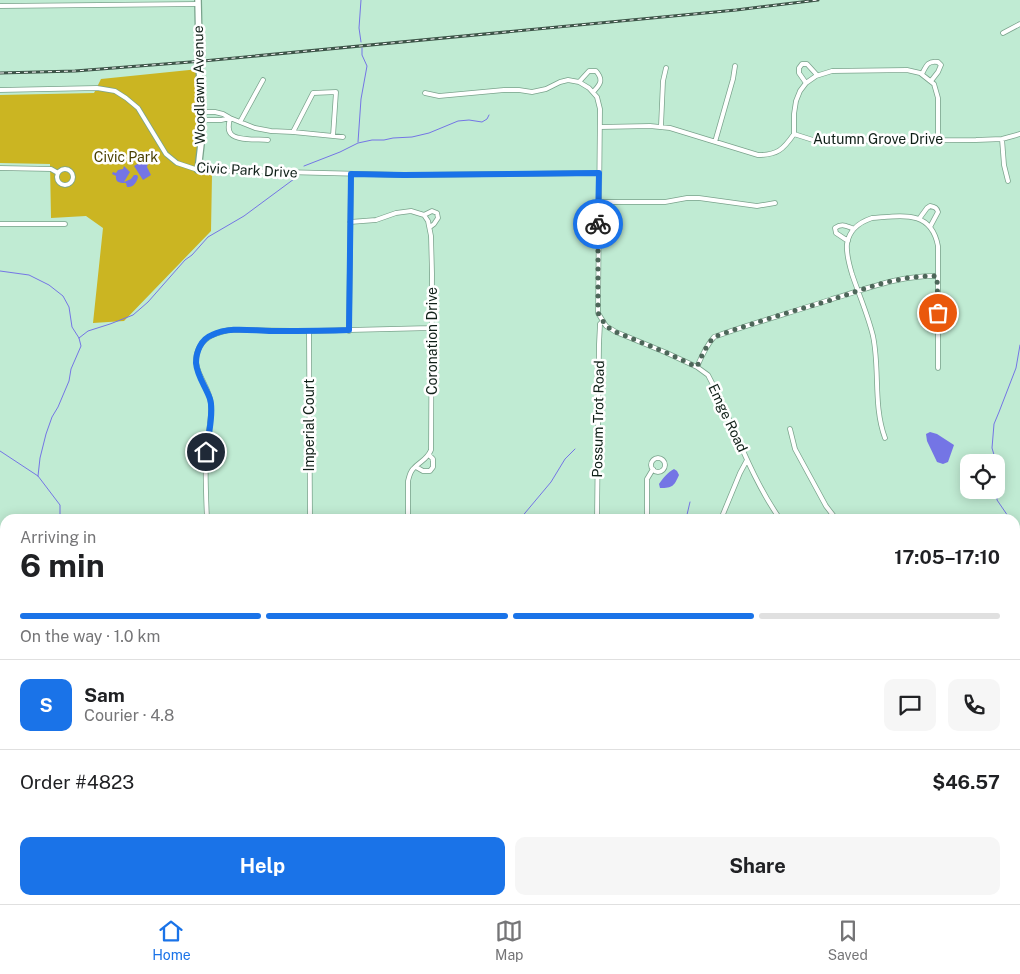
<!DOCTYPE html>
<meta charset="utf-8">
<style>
:root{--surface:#fff;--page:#f6f6f6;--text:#202124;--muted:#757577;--line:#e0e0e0;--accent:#1a73e8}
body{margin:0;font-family:"Public Sans",sans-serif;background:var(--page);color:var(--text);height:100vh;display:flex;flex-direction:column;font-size:19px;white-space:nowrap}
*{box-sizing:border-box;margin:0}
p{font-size:16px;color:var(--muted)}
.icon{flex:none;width:28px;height:28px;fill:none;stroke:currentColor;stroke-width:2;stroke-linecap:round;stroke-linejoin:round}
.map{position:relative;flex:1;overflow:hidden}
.sheet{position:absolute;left:0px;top:514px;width:1020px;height:391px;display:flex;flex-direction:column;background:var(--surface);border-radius:15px 15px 0 0;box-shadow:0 2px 12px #0003}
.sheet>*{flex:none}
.fabs{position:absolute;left:960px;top:454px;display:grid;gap:10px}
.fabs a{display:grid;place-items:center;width:45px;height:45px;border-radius:10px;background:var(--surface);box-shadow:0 2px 12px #0003;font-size:25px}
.pin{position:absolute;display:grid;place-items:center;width:42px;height:42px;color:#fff;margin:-21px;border:2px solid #fff;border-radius:50%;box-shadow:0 1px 5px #0007}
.courier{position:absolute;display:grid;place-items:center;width:50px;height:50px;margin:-25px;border:4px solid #1a73e8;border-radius:50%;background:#fff;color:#222;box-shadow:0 1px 6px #0007}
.overview em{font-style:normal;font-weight:700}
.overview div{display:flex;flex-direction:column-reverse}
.overview{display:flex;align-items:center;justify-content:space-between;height:85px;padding:0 20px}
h1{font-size:32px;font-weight:700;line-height:38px}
.bar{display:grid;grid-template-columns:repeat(4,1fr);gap:8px 5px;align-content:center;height:60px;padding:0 20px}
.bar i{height:6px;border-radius:4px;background:var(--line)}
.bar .current{background:var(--accent)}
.bar p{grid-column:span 4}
.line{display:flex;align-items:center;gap:12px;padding:0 20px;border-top:1px solid var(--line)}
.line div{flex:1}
.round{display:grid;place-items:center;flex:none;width:52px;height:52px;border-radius:10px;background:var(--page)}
.action{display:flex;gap:10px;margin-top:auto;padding:10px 20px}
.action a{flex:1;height:58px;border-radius:10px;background:var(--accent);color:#fff;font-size:20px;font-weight:700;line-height:58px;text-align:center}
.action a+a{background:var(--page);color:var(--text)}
.menu{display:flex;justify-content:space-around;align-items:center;height:70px;border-top:1px solid var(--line);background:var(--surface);font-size:14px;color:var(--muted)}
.menu a{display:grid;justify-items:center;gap:2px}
.menu .current{color:var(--accent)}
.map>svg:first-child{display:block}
</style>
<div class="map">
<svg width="1020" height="904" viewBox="0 0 1020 904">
<rect width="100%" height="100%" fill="#c0ebd3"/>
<!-- green -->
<path fill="#cbb522" d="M 199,69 L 200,158 L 197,173 L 212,175 L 211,231 L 124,321 L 93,323 L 103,228 L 86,216 L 51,218 L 50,164 L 0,163 L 0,95 L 94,93 L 101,79 Z"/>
<!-- water -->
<path fill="#7475e5" d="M 143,159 L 145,159 L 148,164 L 147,167 L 151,175 L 143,180 L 134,166 L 142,161 L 142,160 Z
M 124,166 L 130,172 L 124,182 L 131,179 L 134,175 L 137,175 L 138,177 C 137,182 133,188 127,187 L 126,183 C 121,183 115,183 116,176 L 112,174 L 113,172 L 116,173 L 118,170 L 123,169 Z
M 930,432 L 937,434 L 954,445 L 948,462 L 943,464 L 937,462 L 927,441 L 926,434 Z
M 674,469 L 677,471 L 679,475 C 674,486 673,488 660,488 L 659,484 C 664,477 667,473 674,469 Z"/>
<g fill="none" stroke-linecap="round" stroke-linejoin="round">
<!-- stream -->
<path stroke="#7475e5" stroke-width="1" d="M 361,0 L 359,28 L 361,42
M 358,142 L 361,99 L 367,66 L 362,55 L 362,48
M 304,166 L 340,152 L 358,143 L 372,140 L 384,140 L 393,138 L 412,137 L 429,133 L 458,121 L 469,120 L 482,122 L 487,119 L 489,115
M 0,271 L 29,275 L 49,285 L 63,296 L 69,307 L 72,327 L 79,338 L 81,346 L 71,369 L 69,381 L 58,407 L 52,417 L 46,434 L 40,458 L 38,476
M 79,338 L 88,331 L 110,324 L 133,315 L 148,302 L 185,260 L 192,255 L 208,237 L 244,216 L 294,179
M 0,451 L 38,476 L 60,505 L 60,519
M 520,519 L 551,482 L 565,459 L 575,449
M 686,519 L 690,502
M 1010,519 L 997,500 L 997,465 L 992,448 L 994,424 L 999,412 L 1016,368 L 1020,345
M 1015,525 L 1020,532
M 0,809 L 5,813
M 101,900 L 107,904
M 335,904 L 335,900
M 625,904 L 627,900"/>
<defs>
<path id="street" d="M 0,6 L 198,4
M 1003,33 L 1020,24
M 922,74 C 926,66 928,60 938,62 L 941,65 L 938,72 L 931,81
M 579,82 L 589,71 L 596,71 C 604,80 600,85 593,92
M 806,83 L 799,73 L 799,68 L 802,64 L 807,64 L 817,75
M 0,90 L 97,88 L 115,91 L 126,98 L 138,108 L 166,154 L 177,163 L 198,170 L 404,175 L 599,173
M 425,93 L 439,96 L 504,90 L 519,90 L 532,92 L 546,89 L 560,82 L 568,80 L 579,82 L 589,88 L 597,97 L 600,109 L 598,313 L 606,326 L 616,332 L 667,353 L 697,367 L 708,375 C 733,422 749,475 780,519
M 200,112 L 215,112 L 223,114 L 230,118 L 255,128 L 271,131 L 293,132 L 343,137
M 230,118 C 229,123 227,130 231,134 C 237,141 259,139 268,140
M 200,120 L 221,120 L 230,118
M 240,122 L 263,80
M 661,126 L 663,81 L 666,68
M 600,127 L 650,126 L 670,128 L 758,155 C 777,155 783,150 794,134 L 816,141 L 976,140 L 1002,139 L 1020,134
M 293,132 L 313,93 L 336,92 L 333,136
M 794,134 L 794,114 L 796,101 L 800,91 L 806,83 L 816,76 L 832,71 L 907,70 L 920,73 L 934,84 L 938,98 L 938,140
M 1002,139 L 1004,165 L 1008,181
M 715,142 L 733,79 L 735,66
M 0,168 L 51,169 L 58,173
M57 177a8 8 0 1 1 16 0a8 8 0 1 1-16 0Z
M 599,202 L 665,202 L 687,198 L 699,198 L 757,206 L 775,203
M 424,215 L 432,211 L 437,213 L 438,218 L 434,224 L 430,227
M 919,219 L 927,208 L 930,206 C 935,207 937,208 938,212 L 930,227
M 350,222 L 376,220 L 396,213 L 411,211 L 424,215 L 428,221 L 431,236 L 432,273 L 431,450 C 427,460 420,461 413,469 C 410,472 409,477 408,481 L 408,519
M 0,224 L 65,224
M 848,241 L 836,233 L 835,228 C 842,223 847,226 854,229
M 309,331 L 310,519
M 349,331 L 351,174
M 697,367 C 702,355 706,346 714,337 C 753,323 793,312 832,299 C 867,289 900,275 937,276
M 790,429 L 795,449 L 826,506 L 836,519
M 885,438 C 873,406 880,369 873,336 C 868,315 859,295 852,274 C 849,264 846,254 847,244 C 849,230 860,222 872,218 C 901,216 931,209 938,246 L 938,368
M651 465a7 7 0 1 1 14 0a7 7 0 1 1-14 0Z
M 416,467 L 423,471 L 430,471 L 433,467 L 433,459 L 429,455
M 207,519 C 206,497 205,475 206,453 C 207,437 212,421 211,404 C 210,386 192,372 197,353 C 202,337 215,333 229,330 L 309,331 L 431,328
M 597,519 L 599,344 L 600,324 L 603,321
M 647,519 L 647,479 L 653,469
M 721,519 L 740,473 L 747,460
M 0,586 L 5,586
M 1015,604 L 1020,604
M 0,647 L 5,647
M 0,693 L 5,692
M 1015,721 L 1015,723
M 0,770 L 5,770
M 396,904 L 396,900"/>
<path id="secondary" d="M 198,170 L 201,144 L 198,0"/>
</defs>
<!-- street casing -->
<use href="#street" stroke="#7aa38c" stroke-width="5.5"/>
<!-- secondary casing -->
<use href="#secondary" stroke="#7aa38c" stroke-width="8"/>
<!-- street -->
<use href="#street" stroke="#fff" stroke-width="4"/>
<!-- secondary -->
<use href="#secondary" stroke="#fff" stroke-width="5.5"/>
<defs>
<path id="rail" d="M 0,73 L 75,71 L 203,61 L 736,10 L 818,0"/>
</defs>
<!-- rail casing -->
<use href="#rail" stroke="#3d5448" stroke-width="3"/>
<!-- rail -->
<use href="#rail" stroke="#fff" stroke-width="1" stroke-dasharray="4" stroke-linecap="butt"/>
</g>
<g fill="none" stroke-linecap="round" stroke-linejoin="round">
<!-- done -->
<path stroke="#4d6659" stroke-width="5" stroke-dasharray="0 9" d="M 598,224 L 598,313 L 606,326 L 616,332 L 667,353 L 697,367 C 702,355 706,346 714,337 C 752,323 790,312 828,301 C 864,289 899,275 937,276 L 938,313"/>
<!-- route -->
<path stroke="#1a73e8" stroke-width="6" d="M 206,452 C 208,439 214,411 210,399 C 206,387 197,376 196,363 C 196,352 201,339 212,335 C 230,326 253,331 272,331 C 298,331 324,331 349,330 L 351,174 L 404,175 L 599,173 L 598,224"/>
</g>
<g text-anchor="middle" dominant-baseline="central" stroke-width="5" stroke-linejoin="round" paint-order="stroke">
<!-- street labels -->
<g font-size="14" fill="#0f1f17" stroke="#fff">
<text transform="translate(199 85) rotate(-91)">Woodlawn Avenue</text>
<text x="878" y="139">Autumn Grove Drive</text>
<text transform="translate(247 170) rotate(3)">Civic Park Drive</text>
<text transform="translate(432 341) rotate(-90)">Coronation Drive</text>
<text transform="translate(728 418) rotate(65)">Emge Road</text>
<text transform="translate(598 419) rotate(-89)">Possum Trot Road</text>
<text transform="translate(309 425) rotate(-90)">Imperial Court</text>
</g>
<!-- park labels -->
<g font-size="14" fill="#493f00" stroke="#fff">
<text x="126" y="157">Civic Park</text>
</g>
</g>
</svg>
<div class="fabs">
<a><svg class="icon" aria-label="locate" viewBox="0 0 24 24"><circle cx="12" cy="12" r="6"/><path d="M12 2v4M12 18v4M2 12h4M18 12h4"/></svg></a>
</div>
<div class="pin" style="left:938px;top:313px;background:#ea580c"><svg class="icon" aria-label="bag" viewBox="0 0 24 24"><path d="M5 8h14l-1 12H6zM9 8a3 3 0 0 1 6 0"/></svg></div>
<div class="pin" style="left:206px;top:452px;background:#1f2937"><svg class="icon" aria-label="home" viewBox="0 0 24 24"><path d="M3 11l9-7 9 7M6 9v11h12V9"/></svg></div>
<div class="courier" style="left:598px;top:224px"><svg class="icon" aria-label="bike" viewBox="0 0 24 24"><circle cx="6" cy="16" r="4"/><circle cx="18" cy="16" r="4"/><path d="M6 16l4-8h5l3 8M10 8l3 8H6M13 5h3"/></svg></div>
<section class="sheet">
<div class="overview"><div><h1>6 min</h1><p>Arriving in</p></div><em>17:05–17:10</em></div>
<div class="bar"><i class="current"></i><i class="current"></i><i class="current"></i><i></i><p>On the way · 1.0 km</p></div>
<div class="line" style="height:90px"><b class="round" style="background:var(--accent);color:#fff">S</b><div><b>Sam</b><p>Courier · 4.8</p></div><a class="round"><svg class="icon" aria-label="chat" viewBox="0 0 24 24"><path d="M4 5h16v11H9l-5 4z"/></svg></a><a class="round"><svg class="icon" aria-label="phone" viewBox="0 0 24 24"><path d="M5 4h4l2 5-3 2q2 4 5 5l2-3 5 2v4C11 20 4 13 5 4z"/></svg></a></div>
<div class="line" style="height:65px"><div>Order #4823</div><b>$46.57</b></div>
<div class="action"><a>Help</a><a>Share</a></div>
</section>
</div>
<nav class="menu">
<a class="current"><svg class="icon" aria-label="home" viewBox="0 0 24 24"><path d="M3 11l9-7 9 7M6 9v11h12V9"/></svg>Home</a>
<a><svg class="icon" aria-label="map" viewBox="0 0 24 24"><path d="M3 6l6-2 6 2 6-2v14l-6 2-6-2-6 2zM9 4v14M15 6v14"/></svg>Map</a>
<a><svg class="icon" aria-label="saved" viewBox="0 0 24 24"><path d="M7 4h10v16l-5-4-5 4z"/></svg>Saved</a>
</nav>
